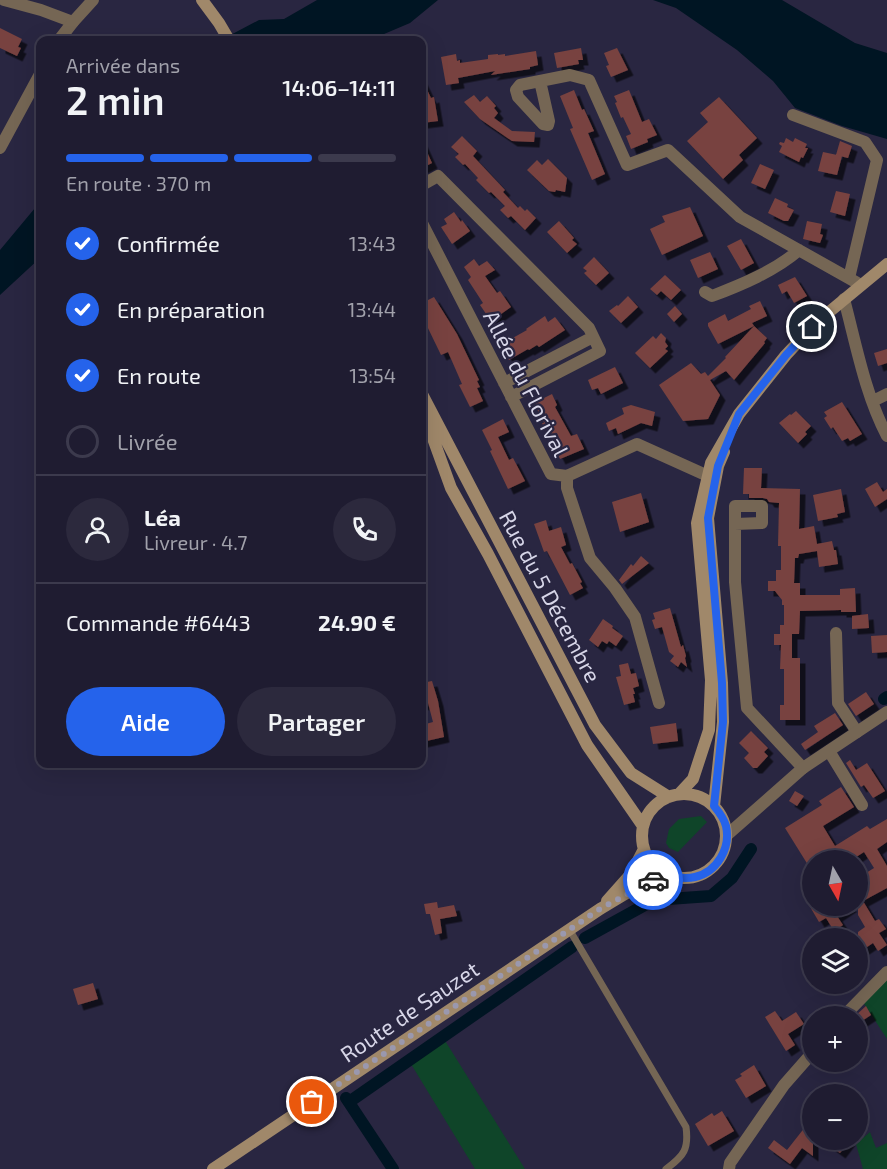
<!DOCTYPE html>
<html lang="fr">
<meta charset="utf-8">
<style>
:root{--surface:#1f1c31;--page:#2c293d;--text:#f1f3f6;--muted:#a1a1ab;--line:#3c3a4d;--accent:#2563eb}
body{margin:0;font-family:"Exo 2",sans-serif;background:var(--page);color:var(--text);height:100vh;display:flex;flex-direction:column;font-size:22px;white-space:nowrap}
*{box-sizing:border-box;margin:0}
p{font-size:20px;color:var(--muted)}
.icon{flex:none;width:33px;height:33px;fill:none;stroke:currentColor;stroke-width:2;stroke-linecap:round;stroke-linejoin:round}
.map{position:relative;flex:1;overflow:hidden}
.side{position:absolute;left:36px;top:36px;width:390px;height:732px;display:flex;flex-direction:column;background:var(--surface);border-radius:12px;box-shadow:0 6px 24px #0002,0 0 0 2px var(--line)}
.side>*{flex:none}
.needle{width:39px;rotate:171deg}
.tools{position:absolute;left:802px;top:850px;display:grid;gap:12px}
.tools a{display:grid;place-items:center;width:66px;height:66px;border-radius:50%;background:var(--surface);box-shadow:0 6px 24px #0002,0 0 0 2px var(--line);font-size:30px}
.pin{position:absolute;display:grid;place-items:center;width:51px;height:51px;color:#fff;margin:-26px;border:3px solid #fff;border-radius:50%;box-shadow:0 2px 6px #0007}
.courier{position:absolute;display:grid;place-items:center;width:60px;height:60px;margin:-30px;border:4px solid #2563eb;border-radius:50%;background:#fff;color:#222;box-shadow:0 2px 8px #0007}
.head em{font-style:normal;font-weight:600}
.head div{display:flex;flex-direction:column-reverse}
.head{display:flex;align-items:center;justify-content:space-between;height:102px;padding:0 30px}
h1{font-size:39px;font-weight:600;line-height:45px}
.bar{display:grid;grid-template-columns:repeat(4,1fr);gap:9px 6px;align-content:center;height:72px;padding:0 30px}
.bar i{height:8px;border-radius:4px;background:var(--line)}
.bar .on{background:var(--accent)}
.bar p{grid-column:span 4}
.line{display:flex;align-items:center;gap:15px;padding:0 30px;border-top:2px solid var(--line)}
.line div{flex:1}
.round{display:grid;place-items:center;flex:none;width:63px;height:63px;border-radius:32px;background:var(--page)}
ol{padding:0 30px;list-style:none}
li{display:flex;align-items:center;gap:18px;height:66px}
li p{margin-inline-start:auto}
li .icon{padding:6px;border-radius:50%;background:var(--accent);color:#fff;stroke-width:4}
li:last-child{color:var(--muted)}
li i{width:33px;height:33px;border:3px solid var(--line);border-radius:50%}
.button{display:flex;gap:12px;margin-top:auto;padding:12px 30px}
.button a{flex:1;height:69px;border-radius:36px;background:var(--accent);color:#fff;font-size:24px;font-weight:600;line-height:69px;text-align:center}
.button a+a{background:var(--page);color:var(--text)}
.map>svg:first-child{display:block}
</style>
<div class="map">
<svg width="887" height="1169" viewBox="0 0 887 1169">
<defs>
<filter id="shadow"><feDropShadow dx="5.5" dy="5.5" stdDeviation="0" flood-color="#0009"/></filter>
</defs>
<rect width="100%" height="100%" fill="#292641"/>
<!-- green -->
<path fill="#0f4529" d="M 701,816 L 707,822 L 678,852 L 669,848 L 666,843 L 669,829 L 679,819 Z
M 887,980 L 887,1039 L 863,1002 Z
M 444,1039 L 525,1169 L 475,1169 L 411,1064 Z
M 870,1132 L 876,1148 L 887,1143 L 887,1169 L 863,1169 L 856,1144 Z"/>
<!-- water -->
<path fill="#001523" d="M 317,0 L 438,0 L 410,23 L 370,40 L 221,40 L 259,20 L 284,19 Z
M 653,0 L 782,0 L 855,43 L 887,53 L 887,139 L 842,126 L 795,108 L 773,81 L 737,50 L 676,8 Z
M 40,202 L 40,258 L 0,295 L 0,250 Z"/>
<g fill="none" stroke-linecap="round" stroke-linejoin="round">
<!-- canal -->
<path stroke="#001523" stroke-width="12" d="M 884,699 L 887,697
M 585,938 L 654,900 L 711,896 L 732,878 L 751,849
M 346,1098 L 393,1169
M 349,1102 L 572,947"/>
</g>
<!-- building -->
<path fill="#78423f" filter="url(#shadow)" d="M 0,28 L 22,39 L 18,47 L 21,48 L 17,56 L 0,48 Z
M 581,48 L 583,60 L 578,60 L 579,64 L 557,68 L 554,53 Z
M 617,48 L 628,70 L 611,77 L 606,66 L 609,65 L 604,53 Z
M 536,51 L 538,65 L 530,67 L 530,69 L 491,75 L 495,71 L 458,78 L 459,83 L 446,85 L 441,57 L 456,54 L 457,61 L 460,60 L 460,63 L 488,59 L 488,55 L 498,54 L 498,55 L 505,54 L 505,56 Z
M 422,79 L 431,98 L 434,97 L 438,121 L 422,123 Z
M 574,90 L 582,110 L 584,109 L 594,131 L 588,133 L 605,174 L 592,180 L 570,129 L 573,128 L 560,96 Z
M 629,90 L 642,122 L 649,119 L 657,135 L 647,139 L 648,142 L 631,149 L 626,136 L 631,134 L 623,117 L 621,118 L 615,103 L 617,102 L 614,96 Z
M 474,95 L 480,102 L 487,96 L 496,106 L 494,108 L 498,113 L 494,118 L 512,131 L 535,132 L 534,142 L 512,141 L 480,119 L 464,102 Z
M 719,97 L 757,138 L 739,155 L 743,160 L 723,179 L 687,141 L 708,122 L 700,113 Z
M 462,136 L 477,151 L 473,156 L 505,190 L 503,192 L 518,208 L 520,206 L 525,211 L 527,209 L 536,218 L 525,230 L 511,216 L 508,218 L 500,210 L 505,206 L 491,192 L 489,193 L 476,180 L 478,178 L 465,164 L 463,165 L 455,157 L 459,154 L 451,147 Z
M 786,138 L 793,142 L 795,138 L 807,144 L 805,148 L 808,148 L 803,158 L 801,157 L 799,162 L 779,152 L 782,146 L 779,144 L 780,142 L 784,143 Z
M 422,141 L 432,163 L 422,168 Z
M 840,141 L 852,146 L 848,158 L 836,155 Z
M 823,152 L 842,156 L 837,175 L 818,171 Z
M 548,159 L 567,178 L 565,192 L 556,190 L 555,192 L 549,191 L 527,170 L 537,160 L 542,165 Z
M 760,164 L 774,170 L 765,189 L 751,183 Z
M 836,191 L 850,194 L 845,216 L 830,212 Z
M 775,198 L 788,204 L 787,207 L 794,210 L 788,221 L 784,221 L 768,213 Z
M 690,207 L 703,236 L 662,255 L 650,229 L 665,222 L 662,216 Z
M 454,212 L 461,222 L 462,220 L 470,231 L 452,244 L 441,227 L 447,224 L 444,219 Z
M 559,221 L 574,238 L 572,240 L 577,244 L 567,253 L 547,232 Z
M 807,221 L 822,224 L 820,234 L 823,235 L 820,243 L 803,239 Z
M 741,239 L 754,263 L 741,270 L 727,246 Z
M 710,252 L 718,269 L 698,278 L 690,260 Z
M 594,257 L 609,273 L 596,285 L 584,273 L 587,271 L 583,268 Z
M 474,259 L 479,266 L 487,261 L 495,270 L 485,276 L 497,293 L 500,291 L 511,307 L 491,321 L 480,305 L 483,303 L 468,280 L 471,277 L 464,267 Z
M 665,275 L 681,290 L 671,300 L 661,291 L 657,295 L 650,289 Z
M 795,277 L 807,296 L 794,303 L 787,291 L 782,294 L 778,285 Z
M 628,296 L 638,307 L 621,323 L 609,311 L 617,305 L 618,306 Z
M 434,297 L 457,334 L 479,380 L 477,381 L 480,387 L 477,388 L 483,401 L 470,407 L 459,385 L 462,384 L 448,352 L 441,355 L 426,324 L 428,324 L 422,311 L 422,303 Z
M 760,301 L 767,316 L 752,323 L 754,326 L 718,344 L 708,326 L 708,323 L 725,314 L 728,321 L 751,309 L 749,306 Z
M 675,306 L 682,314 L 674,322 L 667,314 Z
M 545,316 L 548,322 L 555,317 L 565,330 L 539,347 L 537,345 L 529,350 L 528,349 L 509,360 L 502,348 L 503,347 L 502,344 L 527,330 L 526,329 Z
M 754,326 L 767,338 L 764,342 L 765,343 L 734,380 L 726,371 L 710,380 L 720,395 L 708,419 L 683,421 L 659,385 L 691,363 L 701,374 L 705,372 L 708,376 L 726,358 L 725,357 Z
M 661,333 L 666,338 L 665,342 L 668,346 L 665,349 L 668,351 L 650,368 L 635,353 L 653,336 L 656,339 Z
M 887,349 L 887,363 L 878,366 L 874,353 Z
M 615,367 L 623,383 L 601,394 L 598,388 L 592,390 L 588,380 Z
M 552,394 L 557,405 L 555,407 L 571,436 L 577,434 L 584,449 L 560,459 L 542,423 L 544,423 L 534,403 Z
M 842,402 L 862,434 L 850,441 L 848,438 L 842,441 L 833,427 L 831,429 L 824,418 L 827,416 L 824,412 Z
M 631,405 L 655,412 L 652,426 L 641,423 L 618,434 L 616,428 L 609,431 L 606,423 L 624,414 L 622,408 Z
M 796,411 L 811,426 L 805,432 L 807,434 L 798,443 L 779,423 L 790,414 L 791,415 Z
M 503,419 L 509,432 L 498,437 L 509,460 L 513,458 L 525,481 L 508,489 L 490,451 L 492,450 L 482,430 Z
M 744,468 L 762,468 L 761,488 L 800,489 L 799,529 L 814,526 L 817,544 L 832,541 L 834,550 L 836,550 L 838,564 L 819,567 L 817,551 L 799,554 L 798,558 L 795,558 L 794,583 L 800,583 L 800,595 L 840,595 L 840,589 L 855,588 L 856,612 L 841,612 L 841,610 L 800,611 L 799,634 L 792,634 L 792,658 L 800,658 L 800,720 L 780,720 L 780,705 L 784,705 L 784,669 L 780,669 L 781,645 L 774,645 L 774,634 L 780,634 L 780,625 L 784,625 L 784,605 L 782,605 L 782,600 L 775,591 L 768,591 L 768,581 L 776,581 L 776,570 L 781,570 L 781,546 L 778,546 L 779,503 L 769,502 L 767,499 L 763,498 L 749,498 L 749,494 L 743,494 Z
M 877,482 L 883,492 L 887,489 L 887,499 L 875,507 L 865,489 Z
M 841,489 L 845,512 L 837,514 L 838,517 L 818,521 L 813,495 Z
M 641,493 L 649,522 L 620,532 L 612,502 Z
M 546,520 L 549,531 L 561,527 L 566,545 L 561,547 L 570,564 L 572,563 L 582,582 L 580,583 L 583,588 L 570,595 L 547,551 L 544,552 L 534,524 Z
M 641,556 L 649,563 L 622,584 L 619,580 L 631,564 L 633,566 Z
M 670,608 L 681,647 L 683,645 L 686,656 L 685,658 L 687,667 L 681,662 L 678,667 L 670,661 L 674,656 L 669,652 L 662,627 L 655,629 L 652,620 L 655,619 L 653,613 Z
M 868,614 L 869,628 L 852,629 L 852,616 Z
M 603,619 L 613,626 L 612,628 L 623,636 L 616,646 L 609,641 L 607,644 L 602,641 L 598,647 L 589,640 Z
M 887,635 L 887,652 L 872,653 L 871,636 Z
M 628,663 L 631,674 L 636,673 L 639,686 L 633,688 L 635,694 L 633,694 L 635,702 L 624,705 L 616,677 L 621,676 L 619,665 Z
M 432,681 L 438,701 L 444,737 L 422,742 L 422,725 L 433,722 L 428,703 L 422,705 L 422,683 Z
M 866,692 L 874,704 L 856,716 L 848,704 Z
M 835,713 L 843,725 L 805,750 L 801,744 L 818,732 L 814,726 Z
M 676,723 L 678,741 L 653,744 L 650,727 Z
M 751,731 L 768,748 L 764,752 L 768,756 L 757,768 L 753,768 L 744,758 L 749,753 L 739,743 Z
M 850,760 L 856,770 L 867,763 L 885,791 L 873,798 L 864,785 L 861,787 L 846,763 Z
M 841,787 L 854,807 L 823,826 L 835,846 L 867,826 L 870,829 L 887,819 L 887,842 L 877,849 L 887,866 L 887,888 L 863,901 L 875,921 L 879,919 L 886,929 L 879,933 L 887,945 L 878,951 L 873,943 L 858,953 L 858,932 L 865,927 L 858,915 L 858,878 L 874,868 L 864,852 L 850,861 L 813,861 L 813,873 L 785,828 L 822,805 L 819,801 Z
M 795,791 L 804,796 L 797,806 L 789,801 Z
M 813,887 L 813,906 L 852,906 L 837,916 L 843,925 L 834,931 L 826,918 L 819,922 L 802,893 Z
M 437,902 L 438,908 L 454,905 L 457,916 L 440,919 L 442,933 L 435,935 L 430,914 L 426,914 L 424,904 Z
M 93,983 L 98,999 L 78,1005 L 73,989 Z
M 866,1006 L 871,1015 L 859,1023 L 858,1017 L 855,1016 Z
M 775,1011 L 782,1021 L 796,1012 L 804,1024 L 788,1034 L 795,1045 L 786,1051 L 765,1017 Z
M 754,1065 L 766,1086 L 746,1098 L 735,1080 L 742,1076 L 740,1074 Z
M 722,1111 L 734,1131 L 708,1146 L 695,1124 L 712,1113 L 714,1116 Z
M 813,1117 L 813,1156 L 802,1148 L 790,1164 L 768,1148 L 774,1140 L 787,1150 Z
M 822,1140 L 850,1140 L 840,1153 Z"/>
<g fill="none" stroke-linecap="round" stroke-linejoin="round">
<!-- service -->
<path stroke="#756654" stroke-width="7" d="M 569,929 L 686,1127 C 689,1149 684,1156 666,1169"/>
<!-- minor -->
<path stroke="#756654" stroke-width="12" d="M 4,0 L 41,10 L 73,22
M 540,81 L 549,121 L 548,125 L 543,124 L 518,97 L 516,90 L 520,85 L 570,75 L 589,80 L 627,165 L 668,150 L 740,217 L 861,285
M 793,115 L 865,142 L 877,160 L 849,278
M 422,185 L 438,176 L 589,328 L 600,351 L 511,397
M 422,223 L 551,474 L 567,476 L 637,444 L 708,476
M 705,292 L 712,296 C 741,285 775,271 799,250
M 844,299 C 856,344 865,394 887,436
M 504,383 L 593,337
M 873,401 L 887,394
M 567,476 L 567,488 L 590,558 L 615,588 L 635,617 L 659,703
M 735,524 L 762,523 L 762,506 L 735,506 L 735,582 L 747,708 L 803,768
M 836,633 L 838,703 L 857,732
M 829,751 L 862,805
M 843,1017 L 887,972
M 729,1169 L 730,1163 L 784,1085 L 813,1052"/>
<!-- tertiary -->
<path stroke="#756654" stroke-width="12" d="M 59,40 L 73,22 L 93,0
M 0,148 L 40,74
M 727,835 L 803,768 L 887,712"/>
<!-- secondary -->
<path stroke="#a0886a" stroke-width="12" d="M 202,0 L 219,23 L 229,40
M 422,394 L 595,725 L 631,773 L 669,797
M 422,408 L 451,488 L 488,554 L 587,745 L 643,826
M642 836a42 42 0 1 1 84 0a42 42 0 1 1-84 0Z
M 679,794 L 693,779 L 709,730 L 711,680 L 697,523 L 711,463 L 739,414 L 786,355 L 817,322 L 887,264
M 714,806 L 723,722 L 722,683 L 708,518 L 718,466 L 724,452
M 607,901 L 631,874 L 644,849
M 213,1169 L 600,909 C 622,896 643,881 668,875"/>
</g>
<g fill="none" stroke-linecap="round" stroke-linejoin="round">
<!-- done -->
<path stroke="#9a98ae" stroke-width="6" stroke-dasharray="0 10.8" d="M 312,1102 L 600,909 L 653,880"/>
<!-- route -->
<path stroke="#2563eb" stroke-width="8" d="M 653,880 C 670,872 678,881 695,877 C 717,872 731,848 726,826 C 724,818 719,812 714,806 L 723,722 L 722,683 L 708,518 L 718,466 L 739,414 L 786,355 L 812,327"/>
</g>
<g text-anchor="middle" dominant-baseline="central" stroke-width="4.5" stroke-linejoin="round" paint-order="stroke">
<!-- street labels -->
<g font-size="22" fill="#d7d6e8" stroke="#292641">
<text transform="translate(527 383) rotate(63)">Allée du Florival</text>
<text transform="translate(551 596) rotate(62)">Rue du 5 Décembre</text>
<text transform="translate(409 1011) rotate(-34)">Route de Sauzet</text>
</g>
</g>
</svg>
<div class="tools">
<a><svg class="needle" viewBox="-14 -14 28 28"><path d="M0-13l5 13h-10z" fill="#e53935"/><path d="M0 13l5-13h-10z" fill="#a1a1ab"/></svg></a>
<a><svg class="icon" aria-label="layers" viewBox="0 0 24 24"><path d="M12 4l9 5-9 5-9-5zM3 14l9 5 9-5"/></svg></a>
<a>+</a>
<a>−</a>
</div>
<div class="pin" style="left:312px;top:1102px;background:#ea580c"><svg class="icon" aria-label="bag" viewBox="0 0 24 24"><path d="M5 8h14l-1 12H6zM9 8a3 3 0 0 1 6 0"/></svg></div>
<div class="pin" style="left:812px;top:327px;background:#1f2937"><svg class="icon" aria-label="home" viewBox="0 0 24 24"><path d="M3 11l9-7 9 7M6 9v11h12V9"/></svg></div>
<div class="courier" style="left:653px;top:880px"><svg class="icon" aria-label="car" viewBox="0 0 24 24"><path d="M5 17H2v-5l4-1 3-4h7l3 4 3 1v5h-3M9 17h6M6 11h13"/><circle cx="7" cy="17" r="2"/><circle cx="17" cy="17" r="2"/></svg></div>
<section class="side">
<div class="head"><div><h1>2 min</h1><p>Arrivée dans</p></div><em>14:06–14:11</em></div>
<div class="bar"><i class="on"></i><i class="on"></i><i class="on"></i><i></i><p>En route · 370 m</p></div>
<ol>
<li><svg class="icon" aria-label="check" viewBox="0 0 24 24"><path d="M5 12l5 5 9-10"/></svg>Confirmée<p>13:43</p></li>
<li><svg class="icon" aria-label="check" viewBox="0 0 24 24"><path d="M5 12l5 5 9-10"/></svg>En préparation<p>13:44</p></li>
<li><svg class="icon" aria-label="check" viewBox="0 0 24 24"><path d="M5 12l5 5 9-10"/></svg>En route<p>13:54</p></li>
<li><i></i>Livrée</li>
</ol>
<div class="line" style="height:108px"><a class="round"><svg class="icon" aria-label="person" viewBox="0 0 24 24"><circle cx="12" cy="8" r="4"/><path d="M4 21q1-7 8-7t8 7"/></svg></a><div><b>Léa</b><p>Livreur · 4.7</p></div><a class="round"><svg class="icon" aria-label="phone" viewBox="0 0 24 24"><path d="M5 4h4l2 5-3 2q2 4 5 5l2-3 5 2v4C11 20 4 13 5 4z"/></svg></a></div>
<div class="line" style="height:78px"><div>Commande #6443</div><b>24.90 €</b></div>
<div class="button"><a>Aide</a><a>Partager</a></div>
</section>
</div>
